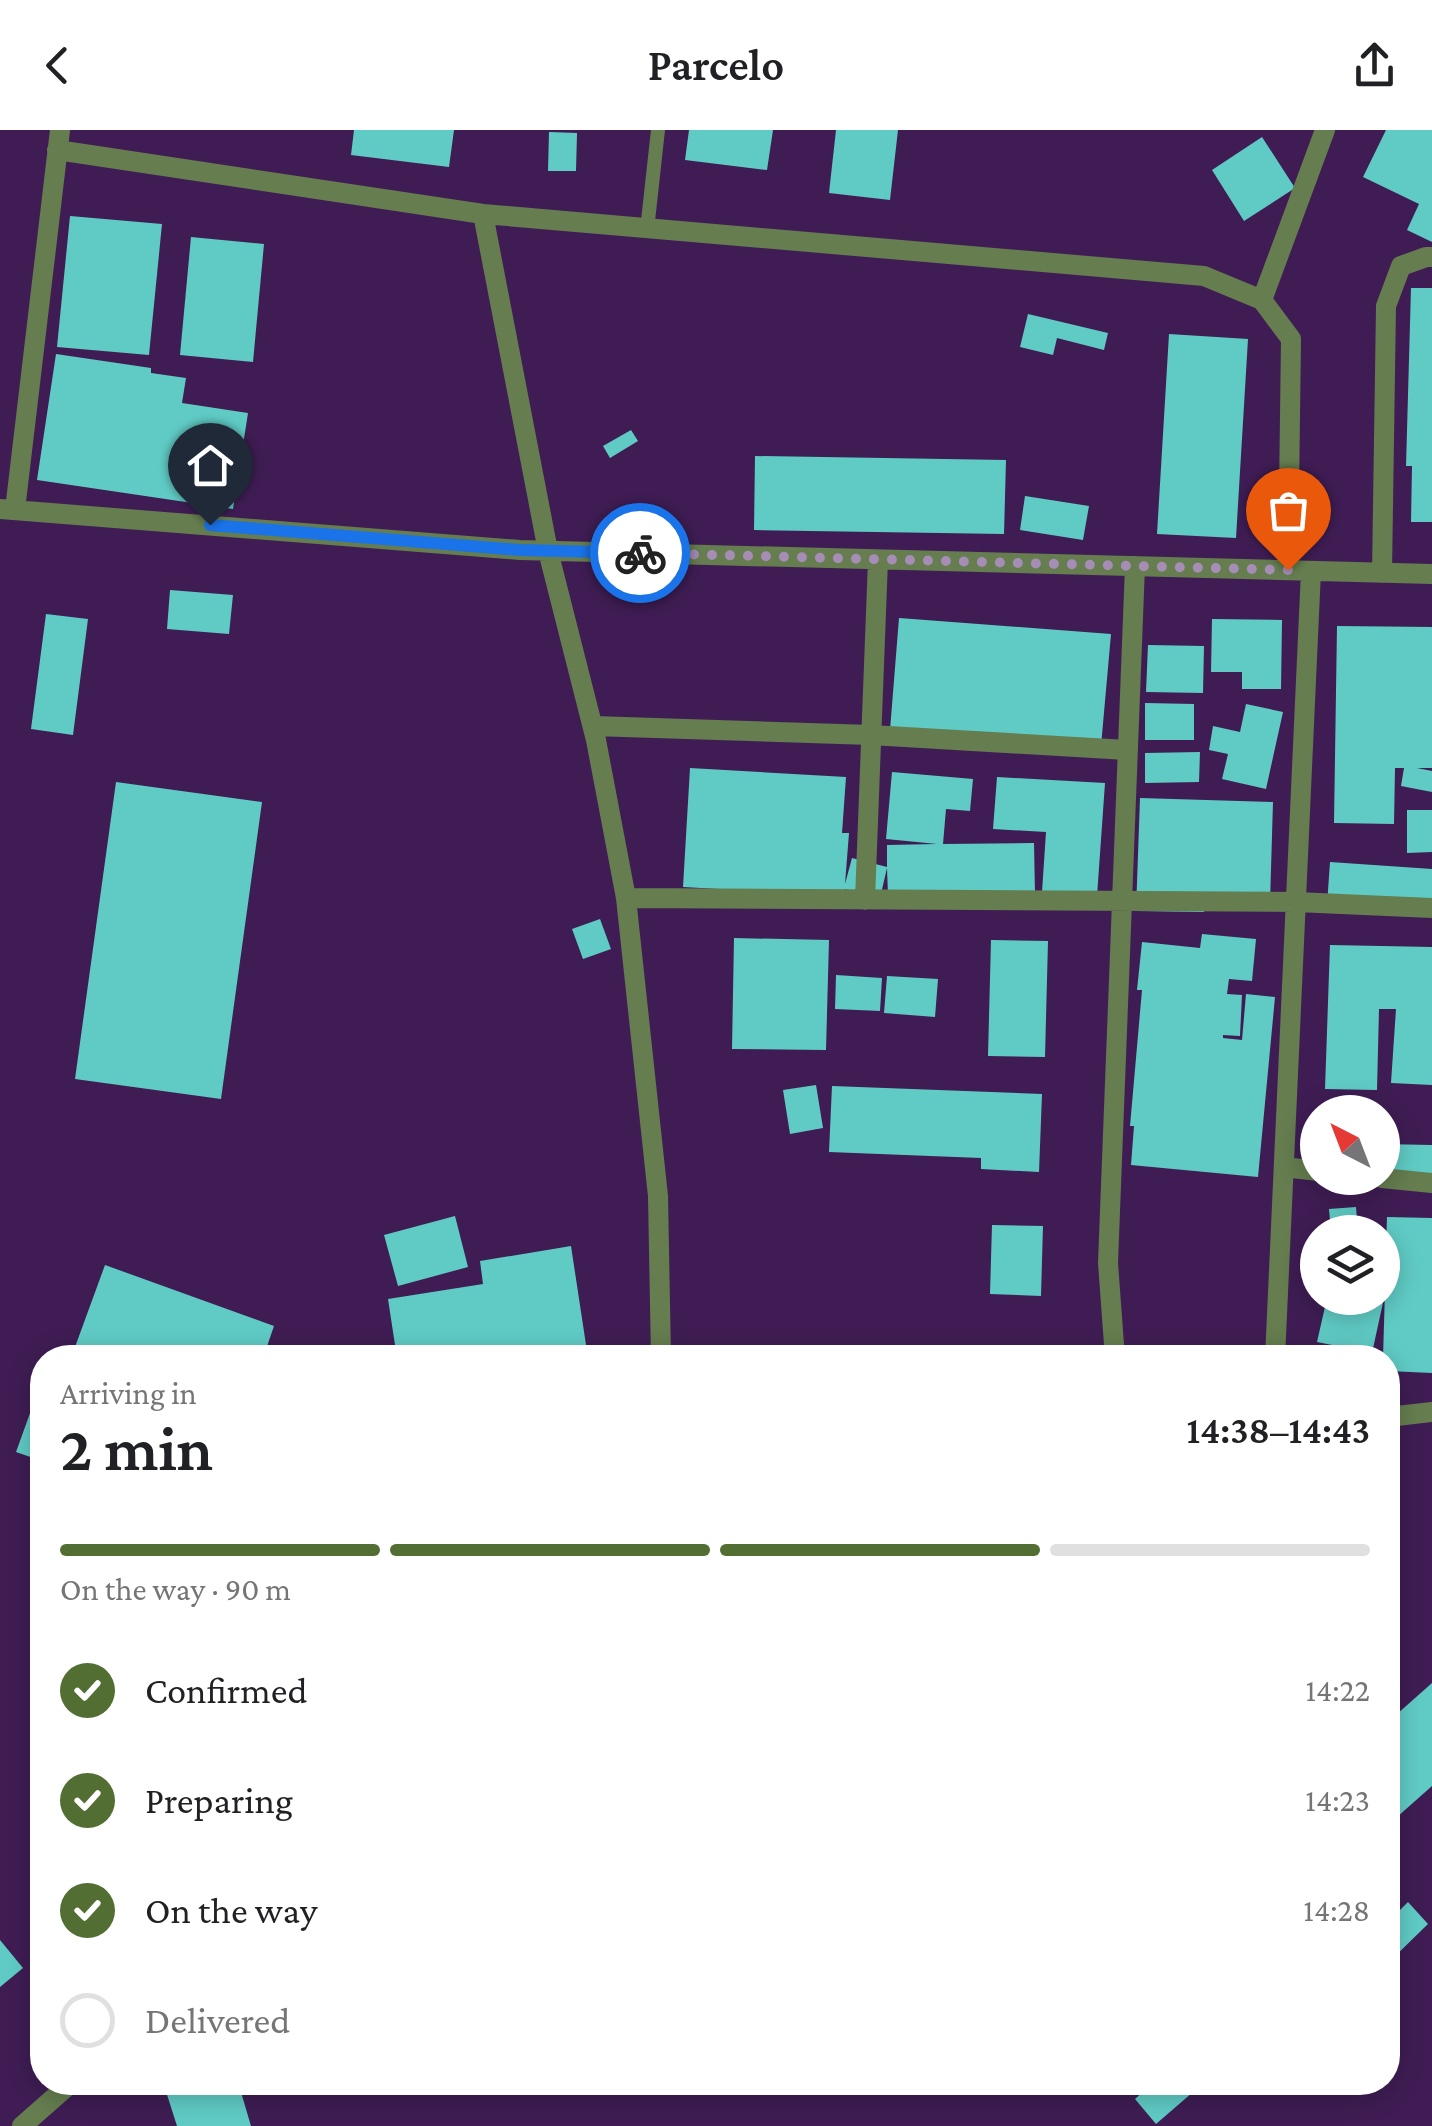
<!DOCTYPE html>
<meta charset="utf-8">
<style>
:root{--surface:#fff;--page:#f6f6f6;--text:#202124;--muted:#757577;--line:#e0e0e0;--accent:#526e32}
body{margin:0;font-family:"Crimson Pro",serif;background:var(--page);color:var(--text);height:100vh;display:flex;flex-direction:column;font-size:38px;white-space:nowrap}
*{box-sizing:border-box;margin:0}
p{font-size:32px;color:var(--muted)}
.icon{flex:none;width:55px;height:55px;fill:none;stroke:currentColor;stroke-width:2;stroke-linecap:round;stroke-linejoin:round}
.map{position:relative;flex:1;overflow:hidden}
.side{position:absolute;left:30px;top:1215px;width:1370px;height:750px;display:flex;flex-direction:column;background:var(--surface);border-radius:40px;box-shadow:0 5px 25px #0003}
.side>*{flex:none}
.needle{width:65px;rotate:318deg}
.controls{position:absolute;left:1300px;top:965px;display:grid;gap:20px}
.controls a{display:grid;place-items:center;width:100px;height:100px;border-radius:50%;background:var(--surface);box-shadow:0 5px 25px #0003;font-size:50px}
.pin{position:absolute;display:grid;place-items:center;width:85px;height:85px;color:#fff;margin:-102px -42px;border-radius:50% 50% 50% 0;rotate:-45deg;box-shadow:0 0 10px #0007}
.pin .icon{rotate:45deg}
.courier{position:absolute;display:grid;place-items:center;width:100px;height:100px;margin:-50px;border:8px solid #1a73e8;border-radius:50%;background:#fff;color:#222;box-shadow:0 2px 12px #0007}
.head em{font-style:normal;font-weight:600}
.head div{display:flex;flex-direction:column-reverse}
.head{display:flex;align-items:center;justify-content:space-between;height:170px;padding:0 30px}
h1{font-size:65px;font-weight:600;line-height:75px}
.bar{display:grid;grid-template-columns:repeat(4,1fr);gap:15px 10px;align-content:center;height:120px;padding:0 30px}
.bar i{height:12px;border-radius:8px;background:var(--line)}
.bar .selected{background:var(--accent)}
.bar p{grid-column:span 4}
ol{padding:0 30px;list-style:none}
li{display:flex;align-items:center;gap:30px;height:110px}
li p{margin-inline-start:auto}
li .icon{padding:10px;border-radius:50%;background:var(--accent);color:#fff;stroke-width:4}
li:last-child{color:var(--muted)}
li i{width:55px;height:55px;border:5px solid var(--line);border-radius:50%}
header{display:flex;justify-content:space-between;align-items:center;height:130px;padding:0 30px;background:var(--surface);font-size:45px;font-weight:600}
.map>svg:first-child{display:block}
</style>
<header><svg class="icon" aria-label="back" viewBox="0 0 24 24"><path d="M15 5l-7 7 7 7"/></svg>Parcelo<svg class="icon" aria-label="share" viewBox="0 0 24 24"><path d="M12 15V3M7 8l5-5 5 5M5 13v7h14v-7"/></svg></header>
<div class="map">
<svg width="1432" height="1996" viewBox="0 0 1432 1996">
<rect width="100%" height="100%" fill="#3f1d54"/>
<!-- building -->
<path fill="#60cbc5" d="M 354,0 L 454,0 L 449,37 L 351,25 Z
M 689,0 L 773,0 L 767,40 L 685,30 Z
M 836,0 L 898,0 L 890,70 L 829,63 Z
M 1386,0 L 1432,0 L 1432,112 L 1407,100 L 1419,74 L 1363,47 Z
M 549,2 L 577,3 L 576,41 L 548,41 Z
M 1262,7 L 1295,58 L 1244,91 L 1212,40 Z
M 70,86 L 162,94 L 149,225 L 57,217 Z
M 191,107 L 264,114 L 253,232 L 180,225 Z
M 1411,158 L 1432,158 L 1432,392 L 1411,392 L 1412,336 L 1406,336 Z
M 1028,184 L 1108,203 L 1104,220 L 1057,208 L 1053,225 L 1020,217 Z
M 1169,204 L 1248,209 L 1236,408 L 1157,404 Z
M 56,224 L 151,238 L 151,243 L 186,248 L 182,273 L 248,283 L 233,379 L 37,350 Z
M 631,300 L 638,311 L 610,328 L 603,316 Z
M 755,326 L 1006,330 L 1004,404 L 754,400 Z
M 1025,366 L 1089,376 L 1083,410 L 1020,400 Z
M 170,460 L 233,465 L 229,504 L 167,499 Z
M 46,484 L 88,489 L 73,605 L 31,599 Z
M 899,488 L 1111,504 L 1101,616 L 890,600 Z
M 1212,489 L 1282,490 L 1281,559 L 1242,559 L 1242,542 L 1211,542 Z
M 1337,496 L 1432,497 L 1432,638 L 1417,638 L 1432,641 L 1432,662 L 1401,656 L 1404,638 L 1395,638 L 1394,694 L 1334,693 Z
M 1148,515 L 1204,516 L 1203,563 L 1146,562 Z
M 1145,573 L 1194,574 L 1194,610 L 1145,610 Z
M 1246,574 L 1283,582 L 1266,659 L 1222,649 L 1228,624 L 1209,620 L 1213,596 L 1240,602 Z
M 1200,622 L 1199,652 L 1145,653 L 1145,623 Z
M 690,638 L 846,647 L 842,703 L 849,703 L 845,754 L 852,728 L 887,737 L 887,715 L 937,714 L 886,709 L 892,642 L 973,649 L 970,681 L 946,679 L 943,714 L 1034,713 L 1035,764 L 888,765 L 887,738 L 880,768 L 845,759 L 845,766 L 683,757 Z
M 997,647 L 1105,653 L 1097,766 L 1042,762 L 1046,702 L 993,699 Z
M 116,652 L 262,672 L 221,969 L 75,949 Z
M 1140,668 L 1273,672 L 1270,773 L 1205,771 L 1204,782 L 1136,781 Z
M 1407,680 L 1432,680 L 1432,722 L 1407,723 Z
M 1330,732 L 1432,739 L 1432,783 L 1327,775 Z
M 600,789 L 611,819 L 583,829 L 572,799 Z
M 1202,804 L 1256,809 L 1252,851 L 1229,849 L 1227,864 L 1242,865 L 1240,906 L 1223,905 L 1223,908 L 1242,910 L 1246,864 L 1275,867 L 1258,1047 L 1131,1035 L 1134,996 L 1130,996 L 1142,860 L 1137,860 L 1142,812 L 1200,818 Z
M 734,808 L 829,810 L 826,920 L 732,919 Z
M 991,810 L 1048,811 L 1045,927 L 988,926 Z
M 1330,815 L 1432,817 L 1432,955 L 1391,953 L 1396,879 L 1379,879 L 1377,960 L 1325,959 Z
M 836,845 L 882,848 L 880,881 L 835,879 Z
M 887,846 L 938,849 L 935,887 L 884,883 Z
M 816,955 L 823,998 L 790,1004 L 783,960 Z
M 832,956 L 1042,964 L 1039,1042 L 981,1039 L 981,1028 L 829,1022 Z
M 1382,1014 L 1432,1015 L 1432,1054 L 1320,1052 L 1320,1048 L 1382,1048 Z
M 1356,1077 L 1358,1102 L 1331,1102 L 1329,1079 Z
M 455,1086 L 468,1137 L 398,1156 L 384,1105 Z
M 1387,1087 L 1432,1088 L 1432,1243 L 1388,1241 L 1388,1228 L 1383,1228 L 1385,1160 L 1382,1159 L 1382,1146 L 1385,1147 Z
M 992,1095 L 1043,1096 L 1041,1166 L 990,1164 Z
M 571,1116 L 588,1228 L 397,1228 L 388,1169 L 483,1154 L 480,1131 Z
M 105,1135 L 274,1196 L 263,1228 L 71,1228 Z
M 1327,1168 L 1384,1168 L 1372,1223 L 1317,1212 Z
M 42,1250 L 42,1331 L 16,1322 Z
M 1432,1553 L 1432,1656 L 1388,1695 L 1388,1592 Z
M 1408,1772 L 1428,1794 L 1388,1833 L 1388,1787 L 1390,1790 Z
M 0,1810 L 23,1838 L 0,1857 Z
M 163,1952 L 238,1952 L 251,1996 L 177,1996 Z
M 1154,1952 L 1196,1952 L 1200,1956 L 1156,1994 L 1135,1969 Z"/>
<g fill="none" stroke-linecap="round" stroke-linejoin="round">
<!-- service -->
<path stroke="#657d4f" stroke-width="14" d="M 647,100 L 658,0"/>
<!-- minor -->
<path stroke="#657d4f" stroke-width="20" d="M 57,20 L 483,84 L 1204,146 L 1262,170 L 1291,209 L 1288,440
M 483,84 L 548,421 L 596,610 L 626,768 L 658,1066 L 661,1228
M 1262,170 L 1325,0
M 0,379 L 520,420 L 1432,444
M 15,380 L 60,0
M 1382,443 L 1386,176 L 1401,136 L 1426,127 L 1432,127
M 593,596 L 871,605 L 1127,620
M 626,768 L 1296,772 L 1432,778
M 865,770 L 878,430
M 1284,1037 L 1318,1041
M 1382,1048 L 1432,1053
M 1115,1228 L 1108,1133 L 1135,436
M 1275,1228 L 1311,441"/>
<!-- tertiary -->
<path stroke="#657d4f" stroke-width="20" d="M 1388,1287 L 1432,1282
M 22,1996 L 72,1952"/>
</g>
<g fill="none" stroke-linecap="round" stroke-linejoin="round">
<!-- done -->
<path stroke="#a58db6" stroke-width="10" stroke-dasharray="0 18" d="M 640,423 L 1288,440"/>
<!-- route -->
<path stroke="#1a73e8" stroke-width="12" d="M 210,395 L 520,420 L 640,423"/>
</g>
</svg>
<div class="controls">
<a><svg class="needle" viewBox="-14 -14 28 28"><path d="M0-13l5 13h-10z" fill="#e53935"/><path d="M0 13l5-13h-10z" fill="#757577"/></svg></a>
<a><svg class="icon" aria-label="layers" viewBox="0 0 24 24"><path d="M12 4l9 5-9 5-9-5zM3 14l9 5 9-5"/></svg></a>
</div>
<div class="pin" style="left:1288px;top:440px;background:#ea580c"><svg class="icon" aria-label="bag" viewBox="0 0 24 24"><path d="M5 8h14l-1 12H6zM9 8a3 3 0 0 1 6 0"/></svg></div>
<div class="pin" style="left:210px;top:395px;background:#1f2937"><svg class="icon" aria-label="home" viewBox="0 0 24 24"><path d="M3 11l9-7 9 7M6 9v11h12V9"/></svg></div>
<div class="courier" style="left:640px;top:423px"><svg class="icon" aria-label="bike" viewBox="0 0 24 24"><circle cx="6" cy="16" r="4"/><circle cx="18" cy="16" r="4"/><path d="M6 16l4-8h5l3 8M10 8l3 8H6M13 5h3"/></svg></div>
<section class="side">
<div class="head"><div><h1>2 min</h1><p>Arriving in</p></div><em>14:38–14:43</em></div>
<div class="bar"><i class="selected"></i><i class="selected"></i><i class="selected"></i><i></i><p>On the way · 90 m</p></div>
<ol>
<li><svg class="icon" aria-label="check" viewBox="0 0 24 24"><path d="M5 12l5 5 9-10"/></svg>Confirmed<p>14:22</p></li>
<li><svg class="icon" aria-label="check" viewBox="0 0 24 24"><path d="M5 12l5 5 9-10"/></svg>Preparing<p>14:23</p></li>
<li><svg class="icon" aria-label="check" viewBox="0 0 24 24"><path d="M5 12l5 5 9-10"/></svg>On the way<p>14:28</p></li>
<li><i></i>Delivered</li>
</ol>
</section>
</div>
